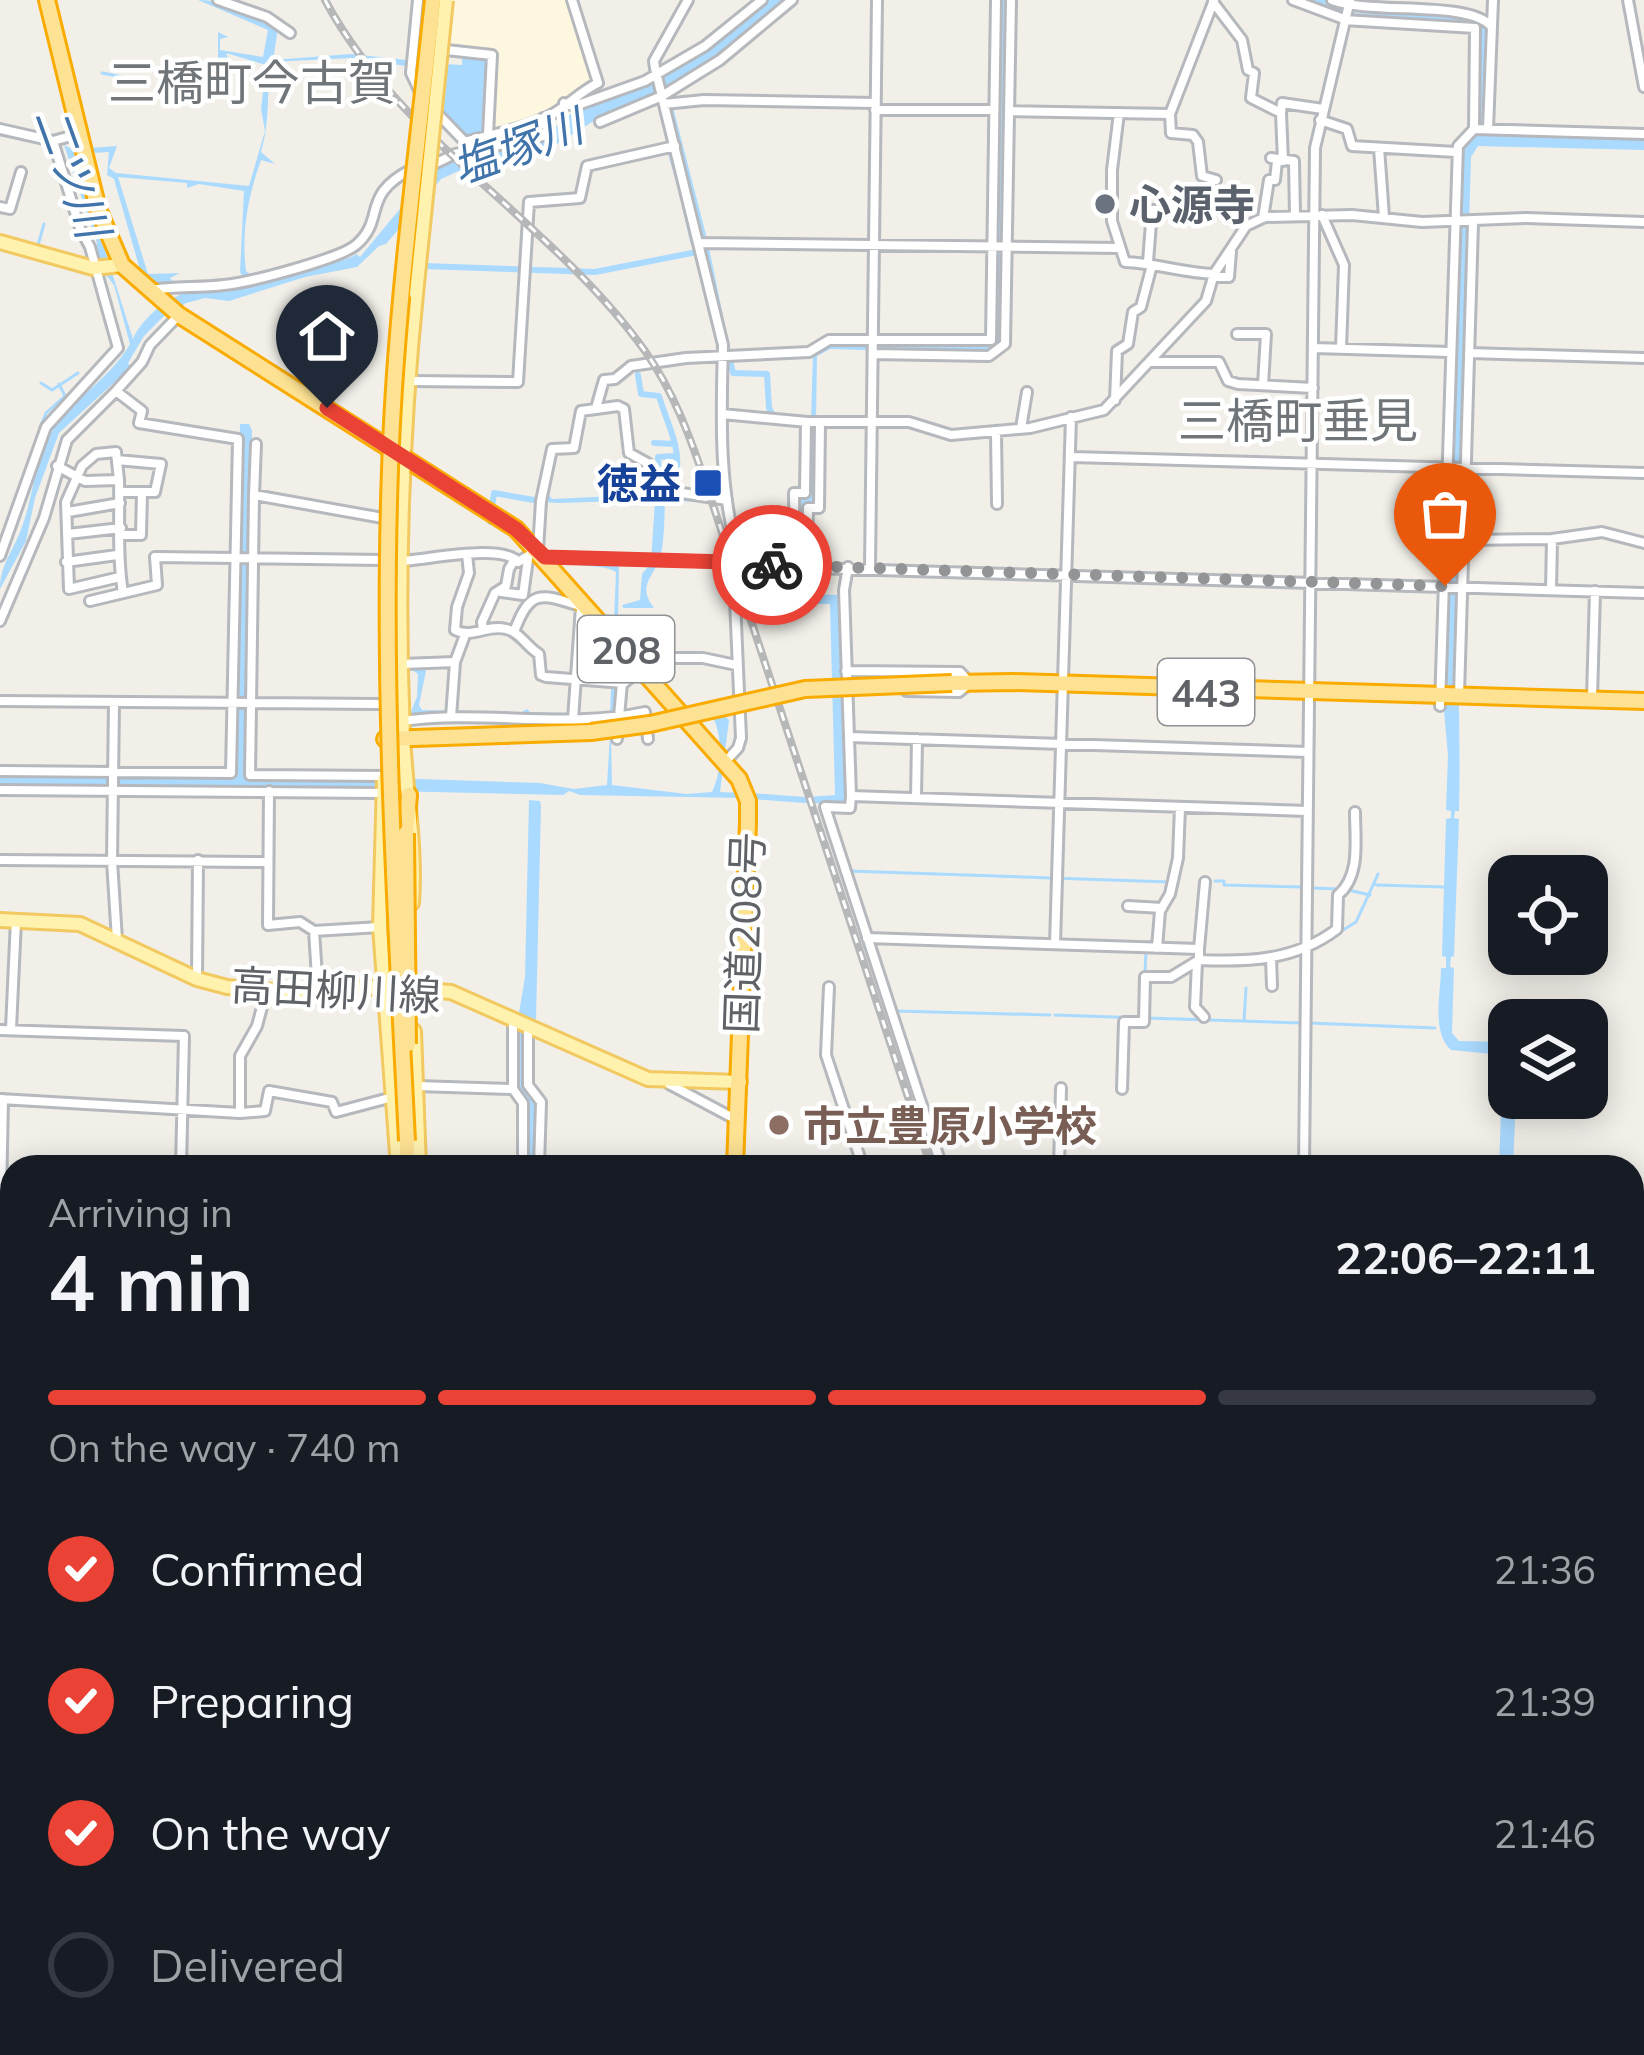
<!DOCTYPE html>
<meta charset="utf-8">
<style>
:root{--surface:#171b24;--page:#20242c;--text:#f1f3f6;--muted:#9ea1a6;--line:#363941;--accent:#ea4335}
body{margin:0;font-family:Mulish,"Noto Sans JP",sans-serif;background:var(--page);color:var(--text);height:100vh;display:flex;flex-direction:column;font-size:45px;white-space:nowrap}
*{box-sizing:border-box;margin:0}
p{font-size:39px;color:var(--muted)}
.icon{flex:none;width:66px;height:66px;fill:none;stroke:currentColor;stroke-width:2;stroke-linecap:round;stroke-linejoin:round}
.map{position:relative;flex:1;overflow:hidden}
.side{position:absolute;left:0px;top:1155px;width:1644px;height:900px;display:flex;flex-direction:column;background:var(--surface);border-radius:36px 36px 0 0;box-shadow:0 6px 30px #0003}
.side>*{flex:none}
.controls{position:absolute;left:1488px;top:855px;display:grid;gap:24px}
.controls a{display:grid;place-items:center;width:120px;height:120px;border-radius:24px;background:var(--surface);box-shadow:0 6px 30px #0003;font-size:60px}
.pin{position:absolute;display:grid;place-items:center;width:102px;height:102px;color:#fff;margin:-123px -51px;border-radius:50% 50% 50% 0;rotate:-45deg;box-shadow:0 0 12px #0007}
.pin .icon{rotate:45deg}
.courier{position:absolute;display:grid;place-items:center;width:120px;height:120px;margin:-60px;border:9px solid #ea4335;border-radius:50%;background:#fff;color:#222;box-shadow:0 3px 15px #0007}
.overview em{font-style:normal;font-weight:700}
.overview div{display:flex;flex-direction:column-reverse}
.overview{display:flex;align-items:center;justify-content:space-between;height:204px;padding:0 48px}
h1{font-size:78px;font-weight:700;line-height:90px}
.bar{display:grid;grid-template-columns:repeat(4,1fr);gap:18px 12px;align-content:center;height:144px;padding:0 48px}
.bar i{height:15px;border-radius:9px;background:var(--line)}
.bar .current{background:var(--accent)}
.bar p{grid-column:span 4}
ol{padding:0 48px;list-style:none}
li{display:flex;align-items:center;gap:36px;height:132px}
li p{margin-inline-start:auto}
li .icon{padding:12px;border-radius:50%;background:var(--accent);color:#fff;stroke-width:4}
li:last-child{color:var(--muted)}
li i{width:66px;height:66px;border:6px solid var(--line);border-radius:50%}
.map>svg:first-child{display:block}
</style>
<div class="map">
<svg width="1644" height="2055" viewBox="0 0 1644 2055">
<rect width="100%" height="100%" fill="#f1efe8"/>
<!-- commercial -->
<path fill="#fef7e0" d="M 452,0 L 567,0 L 595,83 L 579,88 L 553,111 L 520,126 L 489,133 L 494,53 L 447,47 Z"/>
<!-- water -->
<path fill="#aadaff" d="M 198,0 C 224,0 257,12 278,28 L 273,60 L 351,54 L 406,60 L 406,66 L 351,58 L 270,62 C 267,93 270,122 261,152 L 275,164 L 261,160 C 248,196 241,233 246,271 L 250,274 L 243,277 L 240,272 L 244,191 L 199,184 L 187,188 L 187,183 L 118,177 L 148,274 L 180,273 L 170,278 L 175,284 L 158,286 L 141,273 L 114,179 L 107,175 L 109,152 L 91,153 L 90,148 L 117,146 L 109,168 L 116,173 L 249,186 L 265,131 L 261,109 L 266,65 L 226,53 L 229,60 L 223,58 L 218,67 L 218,32 L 228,37 L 220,39 L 220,50 L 263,57 L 268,30 Z
M 769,0 L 785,0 L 755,28 L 657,95 L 597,119 L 552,147 L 472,165 L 441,179 L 386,244 L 379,246 L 357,267 L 305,277 L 229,301 L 205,298 L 186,303 L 164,316 L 144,336 L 128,363 L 131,367 L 59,433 L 35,498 L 26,541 L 0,589 C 0,564 14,550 22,527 C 35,491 35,451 60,420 C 82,393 113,374 130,344 L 114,285 L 94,260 L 97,243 L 64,145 L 76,151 L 72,163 L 76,175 L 82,178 L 133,339 C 142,316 177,290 201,289 C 216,289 226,294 240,289 L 242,283 L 249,286 C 271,278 346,263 356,254 L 360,257 L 433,169 L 453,160 L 543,140 L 565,117 L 704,50 Z
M 999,0 L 1007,0 L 1001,243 L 1004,333 L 1001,346 L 990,354 L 830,349 L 817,356 L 816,419 L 811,419 L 813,354 L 830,344 L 986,345 L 995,340 L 995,250 L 999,243 L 995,211 Z
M 1302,0 L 1324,0 L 1349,13 L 1475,16 L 1488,28 L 1485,125 L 1477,124 L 1479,30 L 1476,26 L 1351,19 Z
M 462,54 L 488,56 L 485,133 L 467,137 L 440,112 L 445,64 L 462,65 Z
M 1475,133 L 1644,137 L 1644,150 L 1478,146 L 1471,157 L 1459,581 L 1454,582 L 1453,590 L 1458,591 C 1457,665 1461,738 1459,811 L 1455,811 L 1454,818 L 1459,819 L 1454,956 L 1451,957 L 1450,967 L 1454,968 L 1452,1033 L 1459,1041 L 1509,1042 L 1509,1098 L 1516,1098 L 1513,1167 L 1499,1167 L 1503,1055 L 1451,1050 C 1431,1032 1441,993 1441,968 L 1446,968 L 1446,957 L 1442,956 L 1446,819 L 1451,818 L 1451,811 L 1446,810 L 1448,756 L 1442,687 L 1445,591 L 1450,591 L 1451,581 L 1445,581 L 1460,148 Z
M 240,424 L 249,424 L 252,430 L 248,775 L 379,778 L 379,790 L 123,788 L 117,783 L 112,787 L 0,786 L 0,772 L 112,774 L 117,779 L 118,775 L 234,775 L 236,705 L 241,703 L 237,699 Z
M 815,426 L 816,495 L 815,504 L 806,507 L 802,563 L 805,594 L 841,595 L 845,804 L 809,803 L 808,797 L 835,795 L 830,604 L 796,604 L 798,496 L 807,496 L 808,431 Z
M 658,491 L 710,502 L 665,501 C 664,519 665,547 658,563 C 649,581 639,588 654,608 L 623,608 L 622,605 L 640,600 L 642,574 L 651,563 L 655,500 L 559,503 L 544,502 L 547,492 L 552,499 L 657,494 Z
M 563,561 L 617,562 L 619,567 L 616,720 L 611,736 L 612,785 L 687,794 L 712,792 C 722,771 723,741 714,719 L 721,712 L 729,720 L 720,792 L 740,793 L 742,798 L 580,795 L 569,791 L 563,795 L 389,791 L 390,778 L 540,783 L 574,789 L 607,785 L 611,718 L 408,719 L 417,697 L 418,674 L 406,666 L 422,666 L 426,671 L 419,705 L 422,710 L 522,712 L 527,709 L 530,712 L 610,714 L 616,572 C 600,563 577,569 563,561 Z
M 529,800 L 540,801 L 541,806 L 536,1019 L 525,1021 L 527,1085 L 538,1102 L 537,1163 L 525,1163 L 526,1104 L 517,1089 L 517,1025 L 525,977 Z
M 12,1359 L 12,1531 L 0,1550 L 0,1389 Z"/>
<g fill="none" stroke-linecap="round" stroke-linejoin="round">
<!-- stream -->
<path stroke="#aadaff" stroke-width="3" d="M 102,73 L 123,77
M 38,245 L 44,224
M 41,383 L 52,390 L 78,373
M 40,428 L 46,413 L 65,396 L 59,384
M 849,871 L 1169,882
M 1215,881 L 1224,881 L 1224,885 L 1303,887
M 1376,885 L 1444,887
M 1312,888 L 1338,889
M 1348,890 L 1370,895
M 1311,950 L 1356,922 L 1378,874
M 1145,975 L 1146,949
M 896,1011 L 1050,1015
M 1055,1015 L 1142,1018
M 1147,1018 L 1302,1023
M 1244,1021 L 1246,988
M 1309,1023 L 1435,1028"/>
<!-- canal -->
<path stroke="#aadaff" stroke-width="6" d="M 668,100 L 705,243 L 722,326
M 670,150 L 679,181
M 685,206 L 693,241
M 423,266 L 595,272 L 697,252 L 695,247
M 725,339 L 733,373 L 767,374 L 769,408 L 776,421
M 638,375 L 641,394 L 659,396 C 666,421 682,449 676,474
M 654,443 L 675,444
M 659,486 L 658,457 L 676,456
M 490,522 L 494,493 L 540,501
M 752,796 L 805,800"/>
<defs>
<path id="minor" d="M 218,0 L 267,17 L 290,33
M 418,0 L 411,73 L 420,92
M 688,0 L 654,61 L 655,68 L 723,345 C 721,416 718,497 742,566
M 1293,0 L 1344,19
M 1332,0 C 1372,15 1467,0 1491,26
M 1628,0 L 1644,87
M 1213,2 L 1242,40 L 1248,70 L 1254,73 L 1251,98 L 1281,113 L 1282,103 L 1323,109
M 1344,20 L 1475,28 L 1474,129
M 437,49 L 492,55 L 488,135
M 564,103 L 575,106 L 645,81 L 705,46 L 762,0
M 664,104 L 704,100 L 875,103
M 875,110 L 993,110
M 1009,111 L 1170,114 L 1214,0
M 437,113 L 465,142 C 493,134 523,129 549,116 C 567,107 579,92 598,83 L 572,0
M 1119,113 L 1112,170 L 1112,221 L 1125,262 C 1156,263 1182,273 1214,274
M 1281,113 L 1283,161
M 1170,114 L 1171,133 L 1193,135 L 1198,142 L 1202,176 L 1216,180
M 1320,120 L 1347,129 L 1352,146 L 1456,152
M 600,122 L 662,96 L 720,60 L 792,0
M 0,129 L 53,141 L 78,134
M 1488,129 L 1493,0
M 1379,148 L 1384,217
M 1271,158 L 1294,161 L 1295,216
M 428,167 L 455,154 L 543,136 L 548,129 L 543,118
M 0,207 L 10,209 L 21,172
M 1322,215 L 1344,265 L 1341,348
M 1263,218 L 1269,180 L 1275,180 L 1277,161
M 699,243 L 1120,248
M 1148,262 L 1152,210 L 1191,209
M 1213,277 L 1229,277 L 1231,252
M 150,290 C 175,286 199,288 224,285 C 248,283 339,259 356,245 C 387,218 359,195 414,168
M 1237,334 L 1266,334 L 1263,385
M 1314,348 L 1450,352
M 1469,353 L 1644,358
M 873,354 L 989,356 L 1005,344 L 1011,0
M 1151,362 L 1219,362 L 1228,381 L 1238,384 L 1313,388
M 409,381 L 518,382 L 529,202 L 580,198 L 587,166 L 675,146
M 1115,400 L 1117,351 L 1128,344 L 1133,312 L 1141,307 L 1152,265
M 596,408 L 604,380 L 615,379 L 631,366 L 686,358 L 809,352 L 829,340 L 991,340 L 996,0
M 722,414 L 808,422 L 909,422 L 951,435 L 1030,428 L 1104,410 L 1206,301 L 1214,274 L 1246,226 L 1265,217 L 1352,215 L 1422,222 L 1526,218 L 1644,222
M 1021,428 L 1027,392
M 996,432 L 997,504
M 256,444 L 254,495 L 383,518
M 1072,457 L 1644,473
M 117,460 L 161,464 L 155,492 L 120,492
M 57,466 L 85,481 L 119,480 C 120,518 117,555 123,593
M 119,480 L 116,452 L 96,454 L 82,466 L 66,502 L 69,589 L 120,577
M 254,495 L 250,775 L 387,776
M 68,512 L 120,503
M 68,534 L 121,528
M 121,535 L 141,535 L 142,492
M 1463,540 L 1552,539 L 1602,532 L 1644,543
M 467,554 L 469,573 L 457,607 L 455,630 C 473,639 487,624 506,629 C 520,632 527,647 539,654 L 541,675 L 546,677 L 624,683 L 653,658 L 703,658 L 736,665
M 0,556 L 46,427 L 118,348 L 90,247 L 80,228 L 53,141
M 545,557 L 729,562 L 734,577
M 400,561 C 427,560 502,543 518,562 L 538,550 L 541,501 L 552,449 L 574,448 L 581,411 L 618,406 L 624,409 L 629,453 L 649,464 L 656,489 L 727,500
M 66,562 L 117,555
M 777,564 L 778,512
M 795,566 L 794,493 L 805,493 L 806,422
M 807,566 L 808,508 L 819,508 L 820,422
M 848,567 L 844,590 L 851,796 L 850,808 L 825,807 L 942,1167
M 870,567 L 877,0
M 1551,590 L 1552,539
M 501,592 L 523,595 L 528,559
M 90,601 L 157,585 L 155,557 L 382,560
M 0,621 L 44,518 L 67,440 L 116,391 L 142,362 L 150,345 L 178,316
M 483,630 L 482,622 L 495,593 L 506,586 L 509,569 L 515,559
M 514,632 C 530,589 540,593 580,606
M 402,664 L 455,662 L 465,635
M 846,671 L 960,672 L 970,683 L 959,692 L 906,691
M 1459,695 L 1473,223
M 1592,698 L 1595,591
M 0,701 L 379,704
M 114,702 L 112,861 L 117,940
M 1440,706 L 1458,146 L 1474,129 L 1644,134
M 451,717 L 455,662
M 573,719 L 581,607
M 403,721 C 483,710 566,729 645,712 L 648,739
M 849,737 L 1308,752
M 617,739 L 622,683
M 725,762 L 738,748 L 741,738 L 734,577 L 742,566 L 1644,593
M 0,771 L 231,773 L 238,439 L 139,423 L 142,411 L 116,391
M 0,790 L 382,793
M 269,791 L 268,925 L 300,922 L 314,931 L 380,927
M 851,796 L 1307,811
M 916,798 L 917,739
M 0,860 L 268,862
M 1128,906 L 1162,908
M 314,931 L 318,992
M 867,938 L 1199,949 L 1199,960 C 1248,962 1295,961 1337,929 L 1338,895 C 1361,876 1355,840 1355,812
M 1055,944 L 1071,417
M 1157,948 L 1160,911 L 1170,894 L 1178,858 L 1180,807
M 1199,949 L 1205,882
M 1271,958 L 1272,986
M 1197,962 L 1195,1007 L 1204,1017
M 197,979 L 198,860
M 829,987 L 826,1055 L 863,1167
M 513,1019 L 513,1089 L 523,1103 L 523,1166
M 528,1026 L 528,1085 L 541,1102 L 539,1166
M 11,1029 L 16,920
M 0,1030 L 184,1036 L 181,1167
M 669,1084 L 735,1119
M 417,1086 L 512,1089
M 1122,1089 L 1124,1022 L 1144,1022 L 1145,977 L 1171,977 L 1199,960
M 0,1099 L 240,1113 L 265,1111 L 269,1091 L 332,1102 L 336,1112 L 393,1097
M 240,1113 L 240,1056 L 257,1026 L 266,992
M 523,1165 L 699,1167
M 1059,1167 L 1061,1088
M 1304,1167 L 1315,148 L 1350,0
M 1,1198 L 3,1099
M 0,1264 L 12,1281
M 1632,1341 L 1635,1310
M 1632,1514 L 1644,1514
M 0,1563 L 12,1540
M 0,1619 L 12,1617
M 0,1636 L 12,1655
M 1632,1656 L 1644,1659
M 1632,1803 L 1644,1803
M 0,1808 L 12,1759
M 1632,1856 L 1644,1851
M 0,1860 L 12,1862
M 1632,1954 L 1644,1952
M 1632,1988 L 1644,1989
M 0,2031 L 12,2030
M 168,2043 L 170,2055
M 1487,2043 L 1491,2055
M 1568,2043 L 1581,2055
M 1229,2046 L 1249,2046 L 1249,2055
M 42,2055 L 43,2043
M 54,2055 L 64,2049 L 158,2043
M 185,2055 L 189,2055
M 312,2055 L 312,2043
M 765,2055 L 766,2043
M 795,2055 L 813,2043
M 1179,2055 L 1179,2043
M 1284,2055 L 1284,2043
M 1359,2055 L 1360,2043
M 1378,2055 L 1379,2043
M 1463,2055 L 1463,2043"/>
<path id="major" d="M 0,242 L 93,268 L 122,265
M 384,779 L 380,927 L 398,1167
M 412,903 C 416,847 406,793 403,737 C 397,589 401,441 416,294
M 0,920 L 80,924 L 197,979 L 227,987 L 299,993 L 384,987 L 451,992 L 648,1079 L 740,1082
M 414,1031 L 419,1167
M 1632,1420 L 1644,1421
M 511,2043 L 514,2055"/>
<path id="highway" d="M 47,0 L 98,209 L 122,265 L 179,315 L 516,529 L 739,779 L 748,801 L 748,822 L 735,1167
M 952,683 L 1013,682 L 1644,701
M 385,739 L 591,732
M 406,833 L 409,795
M 407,1141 L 407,1167
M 524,2043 L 527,2055
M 987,2043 L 990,2055"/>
</defs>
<!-- minor casing -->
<use href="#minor" stroke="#b5b8bc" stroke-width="14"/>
<!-- major casing -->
<use href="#major" stroke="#f2c960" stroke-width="18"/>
<!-- highway casing -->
<use href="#highway" stroke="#f9ab00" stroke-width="20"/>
<!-- minor -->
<use href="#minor" stroke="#fff" stroke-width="8"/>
<!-- major -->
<use href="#major" stroke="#fff2af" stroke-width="12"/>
<!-- highway -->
<use href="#highway" stroke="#fde293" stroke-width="14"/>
<defs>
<path id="rail" d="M 325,0 C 401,142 553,222 645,351 C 674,392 690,437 706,484 L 931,1167
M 1219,2043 L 1223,2055"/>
</defs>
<!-- rail casing -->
<use href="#rail" stroke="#b6b7b8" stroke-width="8"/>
<!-- rail -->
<use href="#rail" stroke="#fff" stroke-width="3" stroke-dasharray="9" stroke-linecap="butt"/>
<defs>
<path id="major-bridge" d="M 416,294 L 446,0"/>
<path id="highway-bridge" d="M 591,732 L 650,724 L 805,689 L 952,683
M 406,833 L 408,1044
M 407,1141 C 396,918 382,694 390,470 C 395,313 417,156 433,0"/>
</defs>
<!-- major-bridge casing -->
<use href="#major-bridge" stroke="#f2c960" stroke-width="18" stroke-linecap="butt"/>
<!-- highway-bridge casing -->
<use href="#highway-bridge" stroke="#f9ab00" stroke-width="20" stroke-linecap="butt"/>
<!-- major-bridge -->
<use href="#major-bridge" stroke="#fff2af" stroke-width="12"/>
<!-- highway-bridge -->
<use href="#highway-bridge" stroke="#fde293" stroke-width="14"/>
</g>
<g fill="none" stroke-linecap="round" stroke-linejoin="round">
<!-- done -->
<path stroke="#929495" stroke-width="12" stroke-dasharray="0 21.6" d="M 772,565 L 1445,586"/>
<!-- route -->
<path stroke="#ea4335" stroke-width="15" d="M 327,408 L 516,529 L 545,557 L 729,562 L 734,577 L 742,566 L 772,565"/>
</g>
<!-- markers -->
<circle fill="#6b7280" stroke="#fff" stroke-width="4.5" cx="1105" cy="204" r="12"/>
<rect fill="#1a4fb4" stroke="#fff" stroke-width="4.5" x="693" y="468" width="30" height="30" rx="6"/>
<circle fill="#8d6e63" stroke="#fff" stroke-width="4.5" cx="779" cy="1125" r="12"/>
<g text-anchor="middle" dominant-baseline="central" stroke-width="9" stroke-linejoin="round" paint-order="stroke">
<!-- shield labels -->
<g fill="#fff" stroke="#8f9295" stroke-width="3">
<rect x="578" y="616" width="96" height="66" rx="9"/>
<rect x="1158" y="659" width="96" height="66" rx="9"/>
</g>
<g font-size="39" font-weight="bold" fill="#5f6368">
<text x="626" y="649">208</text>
<text x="1206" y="692">443</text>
</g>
<!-- worship labels -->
<g font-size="42" font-weight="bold" fill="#5b616d" stroke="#fff" text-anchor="start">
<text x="1129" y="204">心源寺</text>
</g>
<!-- transit labels -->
<g font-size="42" font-weight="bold" fill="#164399" stroke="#fff" text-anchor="end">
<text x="681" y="483">徳益</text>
</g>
<!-- street labels -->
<g font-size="42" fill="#5f6368" stroke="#fff">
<text transform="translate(744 933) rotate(-88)">国道208号</text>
<text transform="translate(336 990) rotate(3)">高田柳川線</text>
</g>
<!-- education labels -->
<g font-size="42" font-weight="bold" fill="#785e54" stroke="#fff" text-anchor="start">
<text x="803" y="1125">市立豊原小学校</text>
</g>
<!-- water labels -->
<g font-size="45" font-style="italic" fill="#4174aa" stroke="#fff">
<text transform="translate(517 146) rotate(-20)">塩塚川</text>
<text transform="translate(73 172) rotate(70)">二ツ川</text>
</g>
<!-- quarter labels -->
<g font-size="48" fill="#70757a" stroke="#fff">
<text x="252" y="82">三橋町今古賀</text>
<text x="1298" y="420">三橋町垂見</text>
</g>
</g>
</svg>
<div class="controls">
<a><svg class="icon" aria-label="locate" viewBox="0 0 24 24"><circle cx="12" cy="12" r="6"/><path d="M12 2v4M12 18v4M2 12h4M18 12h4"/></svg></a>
<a><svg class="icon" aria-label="layers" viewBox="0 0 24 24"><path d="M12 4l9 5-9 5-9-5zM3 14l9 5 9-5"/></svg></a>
</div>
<div class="pin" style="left:1445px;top:586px;background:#ea580c"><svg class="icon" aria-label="bag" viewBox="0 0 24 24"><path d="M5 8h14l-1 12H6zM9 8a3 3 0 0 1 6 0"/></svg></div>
<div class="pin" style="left:327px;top:408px;background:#1f2937"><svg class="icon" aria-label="home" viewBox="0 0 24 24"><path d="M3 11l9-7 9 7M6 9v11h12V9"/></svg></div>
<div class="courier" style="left:772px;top:565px"><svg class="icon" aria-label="bike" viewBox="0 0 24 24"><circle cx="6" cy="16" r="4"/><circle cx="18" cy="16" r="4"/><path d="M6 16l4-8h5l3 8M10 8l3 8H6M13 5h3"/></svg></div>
<section class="side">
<div class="overview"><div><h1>4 min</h1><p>Arriving in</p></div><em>22:06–22:11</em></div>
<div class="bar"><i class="current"></i><i class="current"></i><i class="current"></i><i></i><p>On the way · 740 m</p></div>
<ol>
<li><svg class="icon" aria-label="check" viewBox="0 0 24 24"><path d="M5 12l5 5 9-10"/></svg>Confirmed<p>21:36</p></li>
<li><svg class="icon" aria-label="check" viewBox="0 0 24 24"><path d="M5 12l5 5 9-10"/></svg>Preparing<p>21:39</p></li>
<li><svg class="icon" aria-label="check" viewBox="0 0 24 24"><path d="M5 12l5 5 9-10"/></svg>On the way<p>21:46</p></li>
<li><i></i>Delivered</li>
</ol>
</section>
</div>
